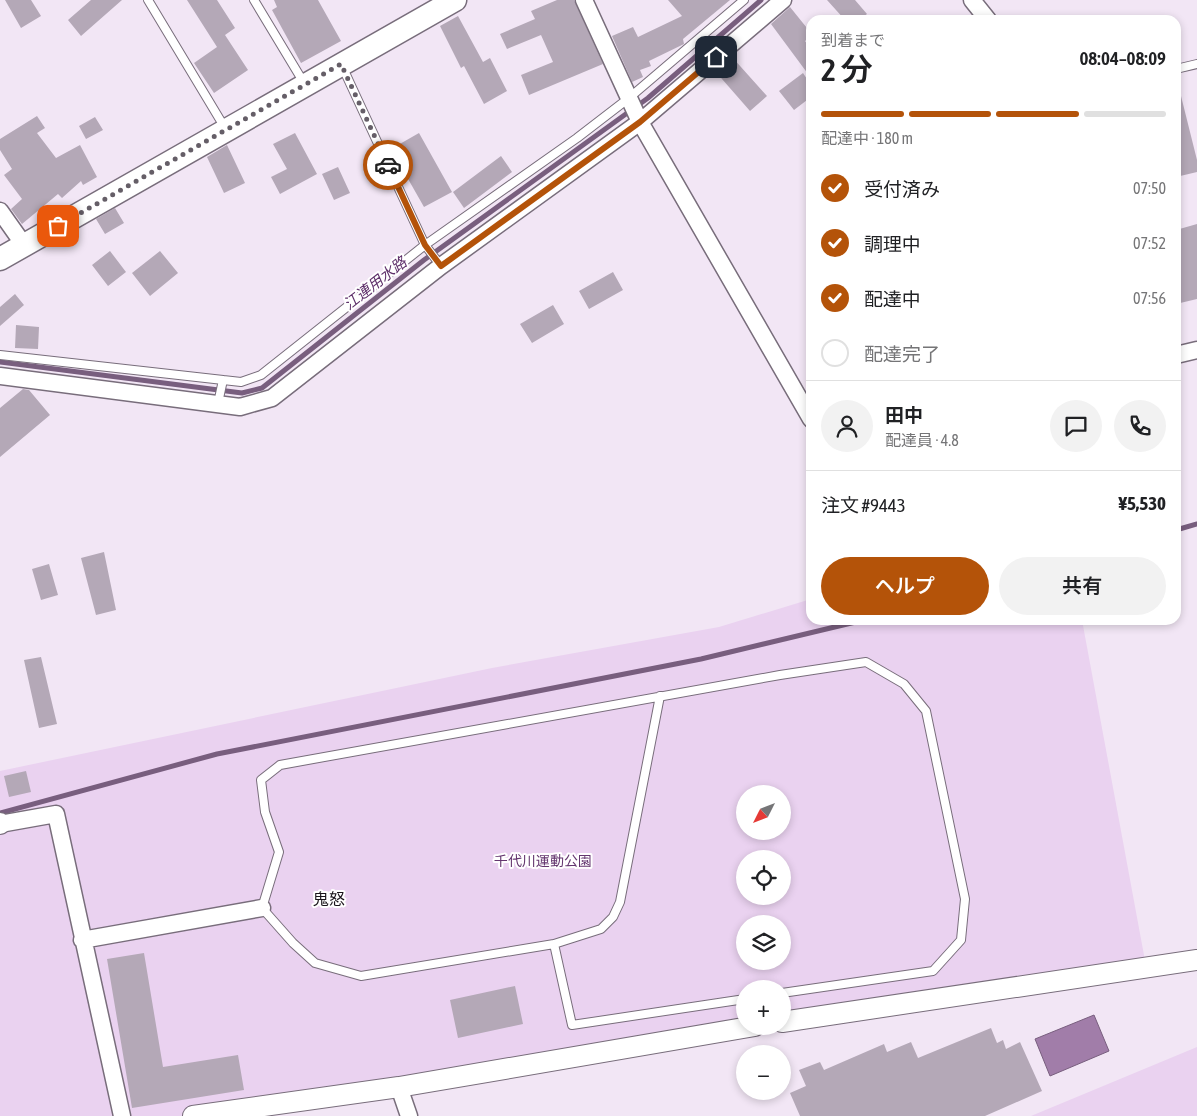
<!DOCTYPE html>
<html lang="ja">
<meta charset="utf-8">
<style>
:root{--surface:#fff;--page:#f2f2f2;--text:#202124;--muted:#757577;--line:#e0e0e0;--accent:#b45309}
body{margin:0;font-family:"Asap Condensed","Noto Sans JP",sans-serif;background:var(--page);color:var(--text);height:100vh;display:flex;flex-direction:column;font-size:19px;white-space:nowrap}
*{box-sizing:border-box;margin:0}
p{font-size:16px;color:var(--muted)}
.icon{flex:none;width:28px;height:28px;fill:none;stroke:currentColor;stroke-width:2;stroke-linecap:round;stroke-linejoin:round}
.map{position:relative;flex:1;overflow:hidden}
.details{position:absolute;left:806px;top:15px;width:375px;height:610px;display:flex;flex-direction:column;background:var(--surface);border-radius:15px;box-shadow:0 2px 8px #0003}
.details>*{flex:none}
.needle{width:32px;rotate:228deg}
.controls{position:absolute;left:736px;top:785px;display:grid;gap:10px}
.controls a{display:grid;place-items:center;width:55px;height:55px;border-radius:50%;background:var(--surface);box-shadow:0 2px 8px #0003;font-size:25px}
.pin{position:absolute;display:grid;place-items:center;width:42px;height:42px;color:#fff;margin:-21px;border-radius:10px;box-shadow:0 2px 8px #0006}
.courier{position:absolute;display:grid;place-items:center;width:50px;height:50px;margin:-25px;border:4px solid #b45309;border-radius:50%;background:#fff;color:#222;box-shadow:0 1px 6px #0007}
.overview em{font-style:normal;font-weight:600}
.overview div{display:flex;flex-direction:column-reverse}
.overview{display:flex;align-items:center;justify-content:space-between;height:85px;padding:0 15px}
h1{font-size:32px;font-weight:600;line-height:38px}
.bar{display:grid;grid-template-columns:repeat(4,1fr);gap:8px 5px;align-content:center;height:60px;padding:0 15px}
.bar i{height:6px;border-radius:4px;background:var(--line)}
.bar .active{background:var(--accent)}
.bar p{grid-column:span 4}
.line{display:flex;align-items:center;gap:12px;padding:0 15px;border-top:1px solid var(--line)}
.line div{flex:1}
.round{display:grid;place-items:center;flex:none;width:52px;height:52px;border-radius:26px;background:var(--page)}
ol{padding:0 15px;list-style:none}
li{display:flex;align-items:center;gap:15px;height:55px}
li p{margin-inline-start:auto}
li .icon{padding:5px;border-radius:50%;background:var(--accent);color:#fff;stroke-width:4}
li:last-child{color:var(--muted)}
li i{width:28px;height:28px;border:2px solid var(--line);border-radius:50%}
.button{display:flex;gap:10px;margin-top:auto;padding:10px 15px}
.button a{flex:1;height:58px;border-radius:30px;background:var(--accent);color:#fff;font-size:20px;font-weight:600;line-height:58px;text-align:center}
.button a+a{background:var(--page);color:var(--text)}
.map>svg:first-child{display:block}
</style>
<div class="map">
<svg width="1197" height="1116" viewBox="0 0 1197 1116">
<rect width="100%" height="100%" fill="#f2e6f5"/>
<!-- green -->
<path fill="#ead2f0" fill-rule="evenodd" d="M 811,599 L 811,620 L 1082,620 L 1146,966 L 783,1022 L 782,989 L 745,989 L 745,1026 L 193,1116 L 0,1116 L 0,771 L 492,668 L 719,627 ZM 745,794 L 782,794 L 782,831 L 745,831 ZM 745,859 L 782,859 L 782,896 L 745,896 ZM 745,924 L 782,924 L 782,961 L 745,961 Z
M 1197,1047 L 1197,1116 L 1031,1116 Z"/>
<!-- water -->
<path fill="#a17da9" stroke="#785e7e" d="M 1094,1015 L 1109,1051 L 1050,1076 L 1035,1039 Z"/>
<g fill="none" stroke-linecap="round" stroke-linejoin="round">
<!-- stream -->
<path stroke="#785e7e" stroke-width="5" d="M 0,362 L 242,393 L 262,388 L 424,260 L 648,98 L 761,0
M 1176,530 L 1197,524
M 0,813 L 217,754 L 701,659 L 864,620"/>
</g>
<!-- building -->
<path fill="#b4a8b7" d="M 5,0 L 31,0 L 41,16 L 21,28 Z
M 91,0 L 122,0 L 81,36 L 68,20 Z
M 187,0 L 217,0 L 235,28 L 225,35 L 248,70 L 214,93 L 194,63 L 217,47 Z
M 274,0 L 318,0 L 341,41 L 301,63 L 272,10 L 277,7 Z
M 557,0 L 574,0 L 603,64 L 529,95 L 521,75 L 553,62 L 541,35 L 507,49 L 500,34 L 535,19 L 531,11 Z
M 668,0 L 730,0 L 683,39 L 684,44 L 649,61 L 651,66 L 640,70 L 643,77 L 632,82 L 612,36 L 633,27 L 638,37 L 682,16 Z
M 827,0 L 855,0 L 867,14 L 859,20 L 845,20 Z
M 790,7 L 811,33 L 811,36 L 805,41 L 811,49 L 811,78 L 771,24 Z
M 458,16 L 483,62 L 490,58 L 507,91 L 484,104 L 464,66 L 461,68 L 440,26 Z
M 732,57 L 767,96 L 750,111 L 715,71 Z
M 803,73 L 811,85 L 811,97 L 794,110 L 779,91 Z
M 1181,96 L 1197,160 L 1197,172 L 1176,177 L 1176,97 Z
M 37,116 L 45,128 L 37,133 L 56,158 L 80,145 L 97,177 L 83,185 L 81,181 L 62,198 L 58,194 L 22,224 L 11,209 L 22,199 L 4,175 L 12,169 L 0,150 L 0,139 Z
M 95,117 L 103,130 L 86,139 L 79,126 Z
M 295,133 L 317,174 L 280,194 L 271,177 L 287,169 L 273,144 Z
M 419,133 L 452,192 L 424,207 L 391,149 Z
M 227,145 L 245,183 L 224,193 L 207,157 Z
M 501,156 L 512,172 L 464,208 L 453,192 Z
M 338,167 L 350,193 L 334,200 L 322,174 Z
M 115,208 L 124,223 L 105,234 L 96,219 Z
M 1197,224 L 1197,299 L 1176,304 L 1176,230 Z
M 110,251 L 126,272 L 108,286 L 92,265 Z
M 160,251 L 178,273 L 150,296 L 132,273 Z
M 613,272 L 623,290 L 589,309 L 579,291 Z
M 15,294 L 24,305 L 0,326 L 0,307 Z
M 553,305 L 564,324 L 532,343 L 520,324 Z
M 16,325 L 39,327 L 38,349 L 15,348 Z
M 23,389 L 29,390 L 50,415 L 0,457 L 0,408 Z
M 104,552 L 116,610 L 96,615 L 81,558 Z
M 49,564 L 58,595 L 41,600 L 32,569 Z
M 41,657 L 57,724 L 39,728 L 24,660 Z
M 26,771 L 31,792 L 9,797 L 4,776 Z
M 144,953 L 163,1067 L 238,1055 L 244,1090 L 132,1108 L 107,959 Z
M 515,986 L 523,1024 L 458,1038 L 450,1000 Z
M 991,1028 L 997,1043 L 1003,1040 L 1006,1049 L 1020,1042 L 1042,1091 L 985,1116 L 800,1116 L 790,1093 L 806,1086 L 799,1070 L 820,1062 L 824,1070 L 884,1044 L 887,1052 L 911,1042 L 918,1058 Z"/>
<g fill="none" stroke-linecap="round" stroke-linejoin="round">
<defs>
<path id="service" d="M 148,0 L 225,128
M 254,0 L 304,83
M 342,66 L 425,245 L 441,266
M 1176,69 L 1197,64
M 0,355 L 241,382 L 261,375 L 425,245 L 577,138 L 629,98 L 744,0
M 218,403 L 223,380
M 660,696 L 620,902 L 613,917 L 601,929 L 554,944 L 361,976 L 315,963 L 293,943 L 262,908 L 279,852 L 265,812 L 261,780 L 280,765 L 780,675 L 866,662 L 904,684 L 926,711 L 965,899 L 961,940 L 933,971 L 782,993
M 554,944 L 572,1025 L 745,999"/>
<path id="minor" d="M 584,0 L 640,122 L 811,419
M 972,0 L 988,20
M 0,211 L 24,245
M 1176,355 L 1197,350
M 0,376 L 240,407 L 272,398 L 441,266 L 640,122 L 783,0
M 0,824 L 56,814 L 122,1116
M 82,940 L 262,908
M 399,1087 L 409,1116"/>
<path id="tertiary" d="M 0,823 L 0,824
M 782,1022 L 1197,960
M 193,1116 L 399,1087 L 755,1026"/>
<path id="secondary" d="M 0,259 L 455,0"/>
</defs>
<!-- service casing -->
<use href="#service" stroke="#786d7b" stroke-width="10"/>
<!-- minor casing -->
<use href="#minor" stroke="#786d7b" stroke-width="19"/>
<!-- tertiary casing -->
<use href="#tertiary" stroke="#786d7b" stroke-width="22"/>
<!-- secondary casing -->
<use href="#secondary" stroke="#786d7b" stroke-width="25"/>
<!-- service -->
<use href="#service" stroke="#fff" stroke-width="8"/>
<!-- minor -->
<use href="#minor" stroke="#fff" stroke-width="16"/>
<!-- tertiary -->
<use href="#tertiary" stroke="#fff" stroke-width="20"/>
<!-- secondary -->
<use href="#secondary" stroke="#fff" stroke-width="22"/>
</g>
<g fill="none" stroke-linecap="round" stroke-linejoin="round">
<!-- done -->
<path stroke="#655e67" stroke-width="5" stroke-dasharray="0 9" d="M 58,226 L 341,64 L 388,165"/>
<!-- route -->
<path stroke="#b45309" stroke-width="6" d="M 388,165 L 425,245 L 441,266 L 640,122 L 716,57"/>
</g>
<g text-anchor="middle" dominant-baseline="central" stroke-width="4" stroke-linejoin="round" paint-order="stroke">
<!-- park labels -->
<g font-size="14" fill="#64366f" stroke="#fff">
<text x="543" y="861">千代川運動公園</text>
</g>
<!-- water labels -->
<g font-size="15" font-style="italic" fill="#5f316b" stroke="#fff">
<text transform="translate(375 283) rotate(-38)">江連用水路</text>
</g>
<!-- quarter labels -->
<g font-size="16" fill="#19141a" stroke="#fff">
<text x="329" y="899">鬼怒</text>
</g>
</g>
</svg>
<div class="controls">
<a><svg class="needle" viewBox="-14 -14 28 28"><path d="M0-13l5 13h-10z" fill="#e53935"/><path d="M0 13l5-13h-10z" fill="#757577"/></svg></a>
<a><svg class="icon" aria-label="locate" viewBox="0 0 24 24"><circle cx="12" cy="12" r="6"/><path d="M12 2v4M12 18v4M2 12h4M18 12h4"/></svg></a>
<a><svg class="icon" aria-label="layers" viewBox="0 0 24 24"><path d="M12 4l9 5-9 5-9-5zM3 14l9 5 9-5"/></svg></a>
<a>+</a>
<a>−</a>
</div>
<div class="pin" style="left:58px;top:226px;background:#ea580c"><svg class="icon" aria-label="bag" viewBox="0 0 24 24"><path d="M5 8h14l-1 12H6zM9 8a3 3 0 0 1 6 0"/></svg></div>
<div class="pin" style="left:716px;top:57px;background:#1f2937"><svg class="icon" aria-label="home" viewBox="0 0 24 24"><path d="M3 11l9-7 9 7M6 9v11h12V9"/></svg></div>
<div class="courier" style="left:388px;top:165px"><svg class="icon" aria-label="car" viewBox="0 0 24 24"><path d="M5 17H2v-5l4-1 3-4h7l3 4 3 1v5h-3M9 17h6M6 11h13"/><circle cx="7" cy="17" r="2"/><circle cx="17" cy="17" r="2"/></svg></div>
<section class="details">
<div class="overview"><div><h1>2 分</h1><p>到着まで</p></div><em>08:04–08:09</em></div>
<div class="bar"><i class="active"></i><i class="active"></i><i class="active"></i><i></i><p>配達中 · 180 m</p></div>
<ol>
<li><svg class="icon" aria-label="check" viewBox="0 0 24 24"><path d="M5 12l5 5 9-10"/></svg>受付済み<p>07:50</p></li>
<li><svg class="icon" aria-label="check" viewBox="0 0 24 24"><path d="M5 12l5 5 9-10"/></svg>調理中<p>07:52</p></li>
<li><svg class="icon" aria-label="check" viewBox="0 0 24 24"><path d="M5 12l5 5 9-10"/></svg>配達中<p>07:56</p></li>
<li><i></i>配達完了</li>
</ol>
<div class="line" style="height:90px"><a class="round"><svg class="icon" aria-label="person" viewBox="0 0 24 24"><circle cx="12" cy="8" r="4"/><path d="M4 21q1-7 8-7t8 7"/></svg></a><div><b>田中</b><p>配達員 · 4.8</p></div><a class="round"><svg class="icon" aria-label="chat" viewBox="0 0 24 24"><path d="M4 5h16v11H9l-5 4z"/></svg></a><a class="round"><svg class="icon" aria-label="phone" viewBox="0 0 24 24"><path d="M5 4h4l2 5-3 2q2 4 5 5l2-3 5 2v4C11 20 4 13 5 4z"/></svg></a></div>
<div class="line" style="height:65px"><div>注文 #9443</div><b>¥5,530</b></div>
<div class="button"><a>ヘルプ</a><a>共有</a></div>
</section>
</div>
